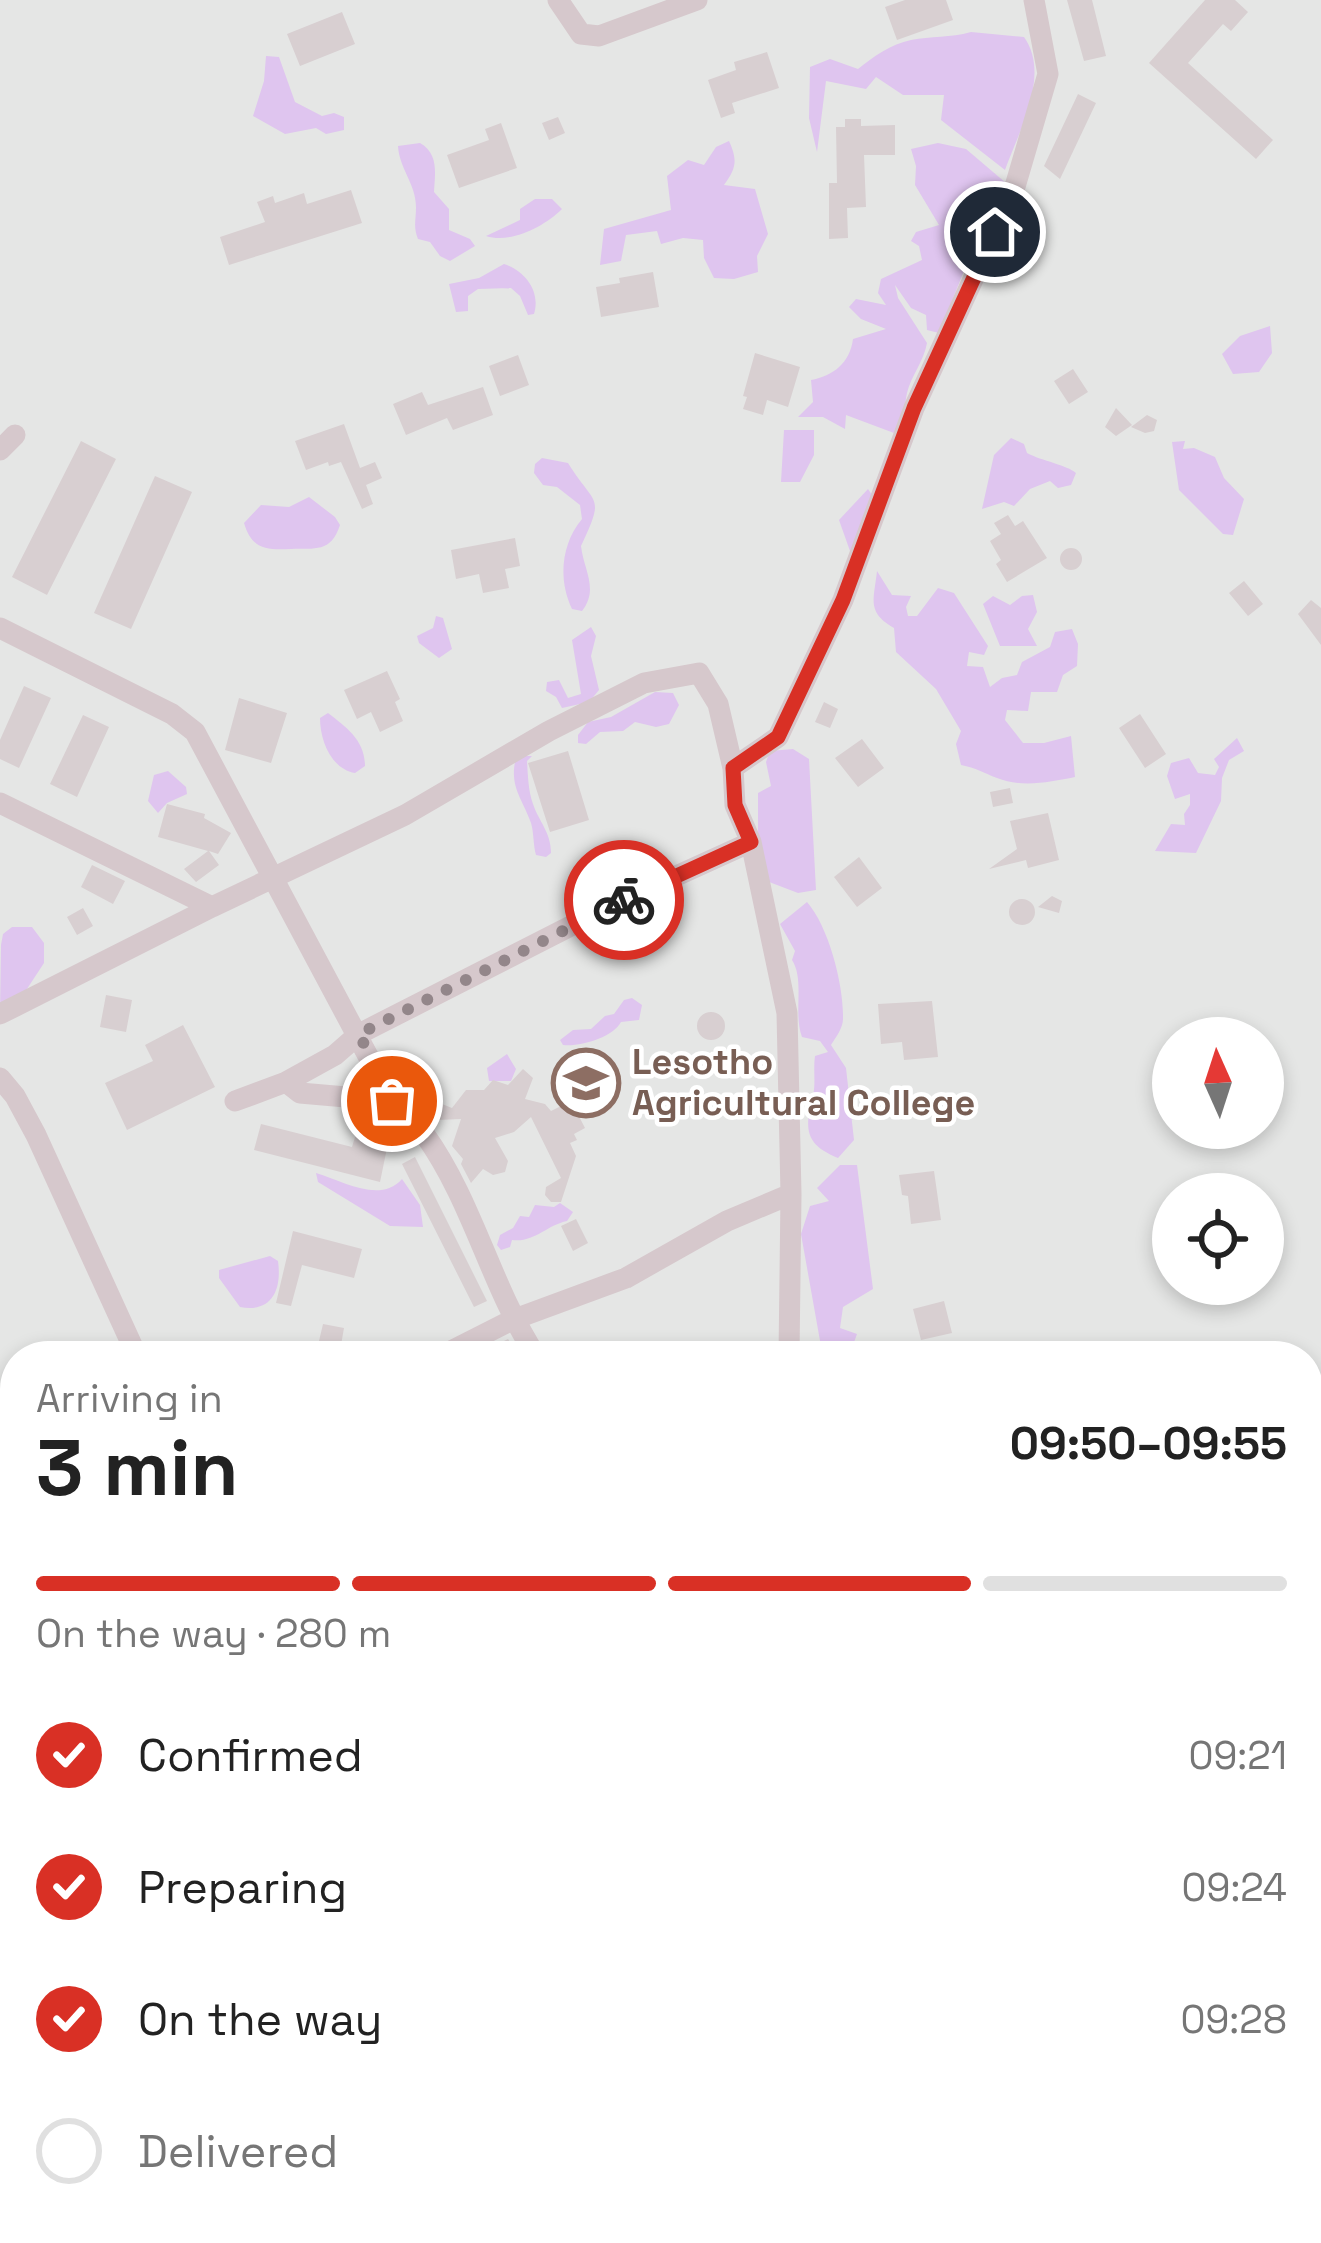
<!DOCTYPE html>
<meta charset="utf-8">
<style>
:root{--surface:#fff;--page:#f6f6f6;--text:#222;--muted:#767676;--line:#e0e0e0;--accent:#d93025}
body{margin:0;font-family:"Space Grotesk",sans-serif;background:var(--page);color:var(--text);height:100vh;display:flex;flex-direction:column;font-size:45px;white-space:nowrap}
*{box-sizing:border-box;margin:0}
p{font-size:39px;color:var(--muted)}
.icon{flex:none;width:66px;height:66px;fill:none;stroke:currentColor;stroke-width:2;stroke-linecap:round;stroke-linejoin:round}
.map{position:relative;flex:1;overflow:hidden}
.drawer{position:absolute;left:0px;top:1341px;width:1323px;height:903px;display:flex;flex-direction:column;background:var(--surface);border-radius:48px 48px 0 0;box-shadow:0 6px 18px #0003}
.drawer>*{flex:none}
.needle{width:78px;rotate:357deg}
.fabs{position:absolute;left:1152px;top:1017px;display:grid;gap:24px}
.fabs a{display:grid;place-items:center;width:132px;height:132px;border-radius:50%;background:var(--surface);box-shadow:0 6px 18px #0003;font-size:60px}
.pin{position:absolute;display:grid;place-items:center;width:102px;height:102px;color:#fff;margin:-51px;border:6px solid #fff;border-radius:50%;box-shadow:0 3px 12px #0007}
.courier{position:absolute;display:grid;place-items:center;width:120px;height:120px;margin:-60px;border:9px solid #d93025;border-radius:50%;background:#fff;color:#222;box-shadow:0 3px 15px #0007}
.headline em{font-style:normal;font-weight:800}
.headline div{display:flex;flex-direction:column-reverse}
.headline{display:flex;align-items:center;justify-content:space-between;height:204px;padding:0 36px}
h1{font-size:78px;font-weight:800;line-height:90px}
.bar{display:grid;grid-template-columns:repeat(4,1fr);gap:18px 12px;align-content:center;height:144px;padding:0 36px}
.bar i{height:15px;border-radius:9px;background:var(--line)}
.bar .current{background:var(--accent)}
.bar p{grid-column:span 4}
ol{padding:0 36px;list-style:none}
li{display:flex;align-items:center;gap:36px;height:132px}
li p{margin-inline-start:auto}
li .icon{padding:12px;border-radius:50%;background:var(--accent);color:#fff;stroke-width:4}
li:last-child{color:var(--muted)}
li i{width:66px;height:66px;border:6px solid var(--line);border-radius:50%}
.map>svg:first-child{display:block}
</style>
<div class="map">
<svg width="1321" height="2243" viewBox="0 0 1321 2243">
<rect width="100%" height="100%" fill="#f3f5f3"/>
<!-- education -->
<path fill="#e5e6e5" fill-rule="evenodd" d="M 0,0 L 1321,0 L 1321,2243 L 0,2243 ZM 1173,1038 L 1263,1038 L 1263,1128 L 1173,1128 ZM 1173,1194 L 1263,1194 L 1263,1284 L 1173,1284 ZM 15,1356 L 1308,1356 L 1308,2229 L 15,2229 Z"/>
<!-- green -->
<path fill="#dfc5ef" d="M 971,32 L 1024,37 C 1051,75 1019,131 1005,170 L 941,120 L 944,95 L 903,95 L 876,77 L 866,89 L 826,81 L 817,152 L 809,118 L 810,67 L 830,59 L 858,69 C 873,57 891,44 911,40 C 931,36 950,38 971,32 Z
M 266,56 L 279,57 L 295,102 L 322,116 L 334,113 L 344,117 L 344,130 L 326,134 L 316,128 L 285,134 L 253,116 L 264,81 Z
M 729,141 C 738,161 736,168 724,185 L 755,189 L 768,234 L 757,256 L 758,272 L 734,279 L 714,278 L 704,258 L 703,240 L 683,238 L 661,244 L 657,231 L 626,235 L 621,261 L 600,265 L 604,229 L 671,210 L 667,176 L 688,160 L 704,165 L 716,147 Z
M 420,143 C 439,154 435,173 434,192 L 449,209 L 449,230 L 470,239 L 475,246 L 450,261 L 440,256 L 430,242 L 418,239 C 413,226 416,221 416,207 C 416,184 399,168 398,146 Z
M 938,143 L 966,149 L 1006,183 L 970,256 L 939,333 L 927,330 L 926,315 L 911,308 L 895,285 L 898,298 L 927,343 C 924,361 911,376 907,393 C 903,413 907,414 894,433 L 846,415 L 845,429 L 823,417 L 798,417 L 813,402 L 811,380 C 833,376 850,363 853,339 L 886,329 L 861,319 L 849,307 L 856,299 L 886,305 L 878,293 L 881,279 L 922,260 L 919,246 L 911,241 L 916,232 L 939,225 L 915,185 L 916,166 L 911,149 Z
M 535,199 L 552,199 L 562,209 C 544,227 510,244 486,236 L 520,220 L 520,209 Z
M 504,264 C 525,271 541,291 534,314 L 528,315 L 520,296 L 511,288 L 478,289 L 468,296 L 468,311 L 456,312 L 449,284 L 479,278 Z
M 1270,326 L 1272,353 L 1259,372 L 1233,374 L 1222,354 L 1240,336 Z
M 784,430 L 814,430 L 814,455 L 800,482 L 781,482 Z
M 1011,438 L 1024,444 L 1027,453 C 1042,461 1067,465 1076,473 L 1071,485 L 1058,488 L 1050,481 L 1030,489 L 1014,506 L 1004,502 L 982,509 L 994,455 Z
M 1185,441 L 1183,449 L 1194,448 L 1215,457 L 1224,478 L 1244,499 L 1233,535 L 1223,534 L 1179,490 L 1172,442 Z
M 542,458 L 568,463 C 595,507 606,493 581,546 C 584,571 599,589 582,611 L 572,609 C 558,580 561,544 582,519 L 580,505 L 557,487 L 543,485 L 534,473 L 535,464 Z
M 868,489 L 874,498 L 856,550 L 850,551 L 839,520 Z
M 309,497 L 335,517 L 340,525 C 331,553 315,548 291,549 C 267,550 252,550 244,523 L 261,505 L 289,507 Z
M 877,571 L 892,595 L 911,596 L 906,607 L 908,616 L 917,616 L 938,588 L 954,593 L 988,646 L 984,655 L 969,652 L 967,666 L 983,667 L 990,687 L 1002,678 L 1017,675 L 1022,662 L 1050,647 L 1055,632 L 1072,629 L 1078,644 L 1077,666 L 1063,675 L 1057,692 L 1031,692 L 1028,711 L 1007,710 L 1005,720 L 1023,743 L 1044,743 L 1071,736 L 1075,777 C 1050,782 1022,788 997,778 C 984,773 976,768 961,765 L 956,744 L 961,731 L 936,689 L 896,652 L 894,628 C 866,612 874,600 877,571 Z
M 1033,595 L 1037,612 L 1028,629 L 1037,646 L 1000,646 L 983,604 L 993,596 L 1010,605 L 1022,596 Z
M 436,616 L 443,618 L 452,649 L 439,658 L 419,643 L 417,636 L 433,628 Z
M 591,627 L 596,636 L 591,656 L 599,690 L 589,702 L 562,708 L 556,697 L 546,691 L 547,682 L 559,680 L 568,698 L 581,694 L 572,640 Z
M 655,692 L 673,693 L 679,705 L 669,724 L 656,727 L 635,722 L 623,731 L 600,732 L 586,744 L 578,743 L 578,735 L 588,722 L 611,717 Z
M 328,713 C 346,727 365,740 365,766 L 355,773 C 331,769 320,740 320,718 Z
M 1237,738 L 1244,751 L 1229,760 L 1222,778 L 1221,801 L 1196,853 L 1155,851 L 1171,824 L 1185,825 L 1184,814 L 1190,805 L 1190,794 L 1175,799 L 1167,776 L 1171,763 L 1189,758 L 1198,773 L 1215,775 L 1219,767 L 1214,759 Z
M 793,749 L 809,759 L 816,890 L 798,893 L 748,874 L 758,841 L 758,793 L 771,786 L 766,762 L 770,751 Z
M 522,756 L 532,756 L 527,761 C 528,775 528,790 533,804 C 539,822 551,832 551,853 L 546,857 L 536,855 C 533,845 534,833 531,823 C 523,800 510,788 515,762 Z
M 168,771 L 186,787 L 187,794 L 167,803 L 158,813 L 148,801 L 154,775 Z
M 807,902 C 829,927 844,986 843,1019 C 843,1028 836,1037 831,1045 L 846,1068 L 854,1140 L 838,1158 C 803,1144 805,1127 813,1095 C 816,1084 813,1069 815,1056 L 828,1052 L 820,1041 L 802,1037 C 793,1013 805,980 792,960 L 795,951 L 780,924 Z
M 12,927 L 32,927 L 44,943 L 44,963 L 23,995 L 0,1014 L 1,945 L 3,934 Z
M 632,998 L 642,1005 L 639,1020 L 621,1022 C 613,1037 581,1047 563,1045 L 560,1040 L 573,1030 L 591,1029 L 605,1016 L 614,1014 L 624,1000 Z
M 507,1054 L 516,1069 L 511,1081 L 489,1081 L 487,1068 Z
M 840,1165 L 857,1165 L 873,1289 L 843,1307 L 840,1328 L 857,1334 L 849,1356 L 822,1352 L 801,1234 L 810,1206 L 829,1201 L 817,1188 Z
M 316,1173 C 343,1181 380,1204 402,1179 L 420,1205 L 423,1227 L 390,1226 L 318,1182 Z
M 560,1203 L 573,1212 L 567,1221 C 547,1225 534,1243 512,1240 L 510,1247 L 501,1250 L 497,1245 L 500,1235 L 513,1228 L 520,1216 L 529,1217 L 535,1205 L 554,1207 Z
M 270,1256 L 278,1261 C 282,1290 272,1313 240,1307 L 219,1278 L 219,1270 Z"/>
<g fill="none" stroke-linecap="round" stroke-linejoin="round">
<!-- stream -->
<path stroke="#ea94c5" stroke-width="6" d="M 1308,1979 L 1321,1978"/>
</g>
<!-- building -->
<path fill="#d8cfd1" d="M 905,0 L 946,0 L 953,20 L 897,40 L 885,7 Z
M 1067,0 L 1092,0 L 1106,56 L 1084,61 Z
M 1205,0 L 1235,0 L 1248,12 L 1231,31 L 1223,24 L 1188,63 L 1273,140 L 1256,159 L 1149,63 Z
M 342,12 L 355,44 L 300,66 L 287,34 Z
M 767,52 L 779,88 L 732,103 L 735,113 L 721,118 L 708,80 L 736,70 L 734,62 Z
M 1078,94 L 1096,103 L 1060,179 L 1044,166 Z
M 558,117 L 565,133 L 549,140 L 542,123 Z
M 845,119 L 861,119 L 861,126 L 895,125 L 895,155 L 864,155 L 866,207 L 847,208 L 848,238 L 829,239 L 829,183 L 837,183 L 836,127 L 845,127 Z
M 501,123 L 517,168 L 459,188 L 447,155 L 489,140 L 485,129 Z
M 351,190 L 362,223 L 229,265 L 220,237 L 265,222 L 257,202 L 273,196 L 275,203 L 304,193 L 307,204 Z
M 653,272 L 659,307 L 601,317 L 596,287 L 620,283 L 619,278 Z
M 755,353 L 800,367 L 788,407 L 767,400 L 763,415 L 743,409 L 747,397 L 743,396 Z
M 518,355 L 529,385 L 500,396 L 489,366 Z
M 1073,369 L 1088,392 L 1069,404 L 1054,381 Z
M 483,387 L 493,415 L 453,430 L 447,418 L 406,435 L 393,404 L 422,392 L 428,405 Z
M 1116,408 L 1132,425 L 1116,436 L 1105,427 Z
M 1147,415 L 1157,420 L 1154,431 L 1145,433 L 1131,427 Z
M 344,424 L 360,468 L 375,462 L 382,478 L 366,485 L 373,504 L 362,509 L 341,462 L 329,466 L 328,462 L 306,470 L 295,441 Z
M 81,441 L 116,459 L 47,595 L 12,577 Z
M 155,476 L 192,492 L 131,629 L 94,613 Z
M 1008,515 L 1015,526 L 1023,521 L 1047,558 L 1007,582 L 996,564 L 1001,560 L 990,541 L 1001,534 L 994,523 Z
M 515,538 L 520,566 L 505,569 L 509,588 L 483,593 L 479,574 L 456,579 L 451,550 Z
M1060 559a11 11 0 1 1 22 0a11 11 0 1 1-22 0Z
M 1244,581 L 1263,604 L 1248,616 L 1229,593 Z
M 1311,600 L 1321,608 L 1321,645 L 1298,614 Z
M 387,671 L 400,699 L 395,702 L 403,721 L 380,732 L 371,712 L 357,719 L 344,690 Z
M 24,686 L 51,698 L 19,768 L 0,759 L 0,740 Z
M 239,698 L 287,713 L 271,763 L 225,750 Z
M 824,702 L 838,709 L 830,728 L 815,722 Z
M 1140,714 L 1166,754 L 1145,768 L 1119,728 Z
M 83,715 L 109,727 L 77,797 L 50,784 Z
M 862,739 L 884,768 L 858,787 L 835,758 Z
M 568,751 L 589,820 L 550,832 L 528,763 Z
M 1010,788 L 1013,803 L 993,807 L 990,792 Z
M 167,804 L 205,814 L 204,818 L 231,833 L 218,854 L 209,851 L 219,865 L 196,882 L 184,869 L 208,851 L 158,837 Z
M 1048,813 L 1059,860 L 1028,868 L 1026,860 L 989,869 L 1017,849 L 1010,821 Z
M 859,857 L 882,888 L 857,907 L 834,877 Z
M 92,865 L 125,881 L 113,904 L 81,887 Z
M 1052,896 L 1062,901 L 1059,913 L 1038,907 Z
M1009 912a13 13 0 1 1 26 0a13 13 0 1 1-26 0Z
M 83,908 L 93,926 L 77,935 L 67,917 Z
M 106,995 L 132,1000 L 126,1032 L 100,1027 Z
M 932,1001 L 938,1057 L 904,1060 L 902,1042 L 881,1044 L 878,1004 Z
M697 1026a14 14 0 1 1 28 0a14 14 0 1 1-28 0Z
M 183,1025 L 215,1087 L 127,1130 L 105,1083 L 153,1061 L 145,1045 Z
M 523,1069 L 533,1078 L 525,1099 L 545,1104 L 551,1111 L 571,1101 L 585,1128 L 574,1134 L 577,1140 L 570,1143 L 576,1156 L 561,1202 L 551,1202 L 545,1195 L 546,1187 L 561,1178 L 531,1117 L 514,1132 L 495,1138 L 508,1161 L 505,1172 L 493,1175 L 483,1169 L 471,1183 L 461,1164 L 463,1159 L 452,1146 L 461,1119 L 438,1120 L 431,1114 L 437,1102 L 452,1108 L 466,1090 L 484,1090 L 493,1080 L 508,1085 Z
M 361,1117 L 392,1124 L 380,1182 L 254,1150 L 261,1124 L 352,1147 Z
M 415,1157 L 487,1301 L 474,1307 L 402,1164 Z
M 934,1171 L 941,1220 L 911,1224 L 908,1196 L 902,1195 L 899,1175 Z
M 576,1219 L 588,1243 L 573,1251 L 561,1226 Z
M 293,1231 L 362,1249 L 354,1278 L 302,1265 L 291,1306 L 276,1303 Z
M 944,1301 L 952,1333 L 921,1340 L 913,1309 Z
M 323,1324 L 344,1328 L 341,1345 L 319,1341 Z
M 508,1339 L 519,1356 L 474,1356 Z"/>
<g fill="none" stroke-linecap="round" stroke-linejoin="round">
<!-- minor -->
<path stroke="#d6c8cc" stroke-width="21" d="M 558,0 L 581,34 L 599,36 L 697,0
M 0,450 L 15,435
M 0,628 L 172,714 L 195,732 L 392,1101 C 403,1112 416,1122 425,1135 C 473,1202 491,1287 536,1356
M 733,768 L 778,737 L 843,600 L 914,408 L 1014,190 L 1048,74 L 1034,0
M 0,803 L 212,907 L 405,815 L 549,731 L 644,683 L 699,673 L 718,704 L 733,768 L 735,805 L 751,842 L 787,1013 L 791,1194 L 789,1356
M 0,1014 L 212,907
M 0,1078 L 15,1096 L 36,1135 L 137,1356
M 286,1082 L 335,1055 L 359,1034 L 608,907 L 751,842
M 235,1101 L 286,1082 L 300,1093 L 392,1101
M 441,1356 L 512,1320 L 626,1278 L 727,1221 L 791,1194
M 1265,2229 L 1273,2243
M 776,2243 L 777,2229"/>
</g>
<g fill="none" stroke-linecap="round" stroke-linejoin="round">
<!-- done -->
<path stroke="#93868a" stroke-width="12" stroke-dasharray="0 21.6" d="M 392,1101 L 359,1034 L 624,900"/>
<!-- route -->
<path stroke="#d93025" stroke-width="15" d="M 624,900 L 751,842 L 735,805 L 733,768 L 778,737 L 843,600 L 914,408 L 995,232"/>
</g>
<!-- icons -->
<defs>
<symbol id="university-ring" viewBox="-11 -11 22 22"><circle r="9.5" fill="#fff" stroke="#8d6e63" stroke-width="1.5"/><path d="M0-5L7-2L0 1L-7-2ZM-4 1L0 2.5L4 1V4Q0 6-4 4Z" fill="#8d6e63"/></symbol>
</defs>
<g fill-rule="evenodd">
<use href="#university-ring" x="548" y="1045" width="76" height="76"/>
</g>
<g text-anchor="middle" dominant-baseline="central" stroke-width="9" stroke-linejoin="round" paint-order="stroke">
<!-- education labels -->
<g font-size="36" font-weight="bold" fill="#785e54" stroke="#fff" text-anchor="start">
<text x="632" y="1062">Lesotho<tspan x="632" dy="41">Agricultural College</tspan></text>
</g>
</g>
</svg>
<div class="fabs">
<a><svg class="needle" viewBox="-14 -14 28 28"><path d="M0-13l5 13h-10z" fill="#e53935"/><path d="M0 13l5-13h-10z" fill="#767676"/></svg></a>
<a><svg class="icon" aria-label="locate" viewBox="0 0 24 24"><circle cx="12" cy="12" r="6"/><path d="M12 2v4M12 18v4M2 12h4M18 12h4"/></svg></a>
</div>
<div class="pin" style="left:392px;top:1101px;background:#ea580c"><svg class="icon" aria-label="bag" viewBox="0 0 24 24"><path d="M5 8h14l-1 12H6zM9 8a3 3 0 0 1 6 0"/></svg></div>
<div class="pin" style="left:995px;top:232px;background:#1f2937"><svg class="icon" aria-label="home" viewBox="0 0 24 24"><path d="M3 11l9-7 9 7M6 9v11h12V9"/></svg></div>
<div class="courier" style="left:624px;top:900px"><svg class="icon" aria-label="bike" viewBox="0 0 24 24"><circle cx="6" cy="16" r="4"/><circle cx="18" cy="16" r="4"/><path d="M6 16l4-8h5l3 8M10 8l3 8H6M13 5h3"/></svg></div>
<section class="drawer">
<div class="headline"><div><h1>3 min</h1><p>Arriving in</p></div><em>09:50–09:55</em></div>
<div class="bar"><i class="current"></i><i class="current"></i><i class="current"></i><i></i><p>On the way · 280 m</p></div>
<ol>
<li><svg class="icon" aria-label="check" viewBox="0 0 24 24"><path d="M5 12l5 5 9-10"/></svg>Confirmed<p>09:21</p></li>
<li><svg class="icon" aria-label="check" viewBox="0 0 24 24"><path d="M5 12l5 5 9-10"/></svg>Preparing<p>09:24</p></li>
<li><svg class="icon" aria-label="check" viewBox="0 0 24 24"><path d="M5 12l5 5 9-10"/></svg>On the way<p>09:28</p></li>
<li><i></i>Delivered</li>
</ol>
</section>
</div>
